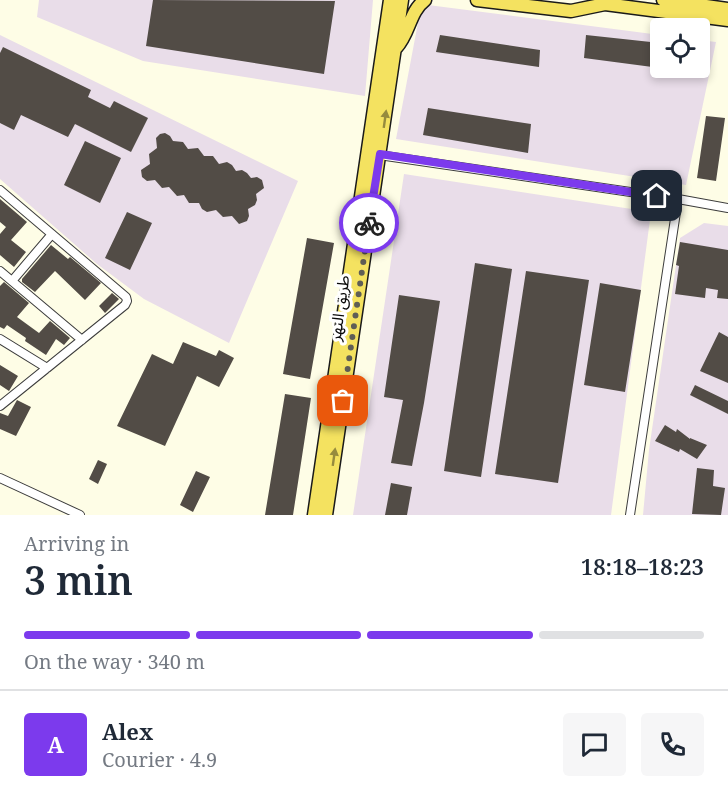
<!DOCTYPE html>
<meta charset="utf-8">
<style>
:root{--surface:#fff;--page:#f6f6f7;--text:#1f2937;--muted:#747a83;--line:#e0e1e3;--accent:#7c3aed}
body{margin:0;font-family:"Noto Serif","Noto Sans Arabic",serif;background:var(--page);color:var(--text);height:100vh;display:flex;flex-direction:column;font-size:22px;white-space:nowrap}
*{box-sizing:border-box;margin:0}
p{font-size:20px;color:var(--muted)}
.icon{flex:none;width:33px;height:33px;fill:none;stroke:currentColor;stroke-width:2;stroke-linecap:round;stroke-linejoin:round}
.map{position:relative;height:515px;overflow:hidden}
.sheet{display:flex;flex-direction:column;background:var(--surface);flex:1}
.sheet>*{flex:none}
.controls{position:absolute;left:650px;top:18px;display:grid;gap:12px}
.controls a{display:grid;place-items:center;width:60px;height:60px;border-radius:6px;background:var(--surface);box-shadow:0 3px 9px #0003;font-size:30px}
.pin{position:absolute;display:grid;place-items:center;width:51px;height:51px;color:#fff;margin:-26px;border-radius:12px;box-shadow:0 3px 9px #0006}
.courier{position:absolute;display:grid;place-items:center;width:60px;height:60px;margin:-30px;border:4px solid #7c3aed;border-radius:50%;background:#fff;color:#222;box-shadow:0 2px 8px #0007}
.head em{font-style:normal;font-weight:600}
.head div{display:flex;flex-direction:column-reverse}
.head{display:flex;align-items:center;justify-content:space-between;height:102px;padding:0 24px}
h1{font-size:39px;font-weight:600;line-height:45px}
.bar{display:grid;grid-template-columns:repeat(4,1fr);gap:9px 6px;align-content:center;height:72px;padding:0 24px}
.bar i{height:8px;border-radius:4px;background:var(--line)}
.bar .selected{background:var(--accent)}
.bar p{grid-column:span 4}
.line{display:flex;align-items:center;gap:15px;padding:0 24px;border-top:2px solid var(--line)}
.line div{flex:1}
.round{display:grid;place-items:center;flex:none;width:63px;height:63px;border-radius:6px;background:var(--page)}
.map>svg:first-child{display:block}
</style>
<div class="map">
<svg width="728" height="515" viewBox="0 0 728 515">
<rect width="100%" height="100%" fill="#fefde6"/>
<!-- industrial -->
<path fill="#e9dde9" d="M 39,0 L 373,0 L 365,96 L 143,61 L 37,17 Z
M 428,5 L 660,35 L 660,68 L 699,68 L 699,40 L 716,42 L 686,185 L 396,139 L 420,12 Z
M 0,35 L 298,181 L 229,343 L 144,299 L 97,264 L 0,179 Z
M 404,174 L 651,212 L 611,515 L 353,515 Z
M 704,223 L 728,226 L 728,515 L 643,515 L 649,450 L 680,238 Z"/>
<!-- building -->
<path fill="#524c46" d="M 153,0 L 335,1 L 324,74 L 146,46 Z
M 440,35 L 540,50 L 539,67 L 436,52 Z
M 586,35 L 660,43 L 660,68 L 584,58 Z
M 3,47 L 91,90 L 88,97 L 110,108 L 114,101 L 148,118 L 131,152 L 75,124 L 68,137 L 21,115 L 14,130 L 0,123 L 0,53 Z
M 428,108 L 531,124 L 528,153 L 423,135 Z
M 706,116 L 725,118 L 716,181 L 697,178 Z
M 165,133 L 170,136 L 173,141 L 183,142 L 188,149 L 198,148 L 204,156 L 213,156 L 219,164 L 227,162 L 232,165 L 236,171 L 242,170 L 247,173 L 251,178 L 257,177 L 262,180 L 264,188 L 256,194 L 257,200 L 255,205 L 248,209 L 249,216 L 247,221 L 239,224 L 232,216 L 223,217 L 216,210 L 207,212 L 202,209 L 199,203 L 189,203 L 184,195 L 177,196 L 169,187 L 162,188 L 155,180 L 147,181 L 142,177 L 141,170 L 150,164 L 149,154 L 157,148 L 156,138 L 160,134 Z
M 85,141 L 121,158 L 100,203 L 64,185 Z
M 0,199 L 27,222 L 11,240 L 26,252 L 14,267 L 0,255 L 0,234 L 6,227 L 0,222 Z
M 127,212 L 152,223 L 130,270 L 105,258 Z
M 307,238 L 334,243 L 310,379 L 283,374 Z
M 680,242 L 728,250 L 728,299 L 717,298 L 718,290 L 706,288 L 705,298 L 675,294 L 679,266 L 676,265 Z
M 51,245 L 68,259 L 70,257 L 101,283 L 85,300 L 55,271 L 35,292 L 22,282 L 22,279 Z
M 475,263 L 512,269 L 481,477 L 444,471 Z
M 526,271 L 589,280 L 558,483 L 495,474 Z
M 4,282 L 29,303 L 17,317 L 39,333 L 50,321 L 70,338 L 64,345 L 56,339 L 46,355 L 25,341 L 26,338 L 7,325 L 4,329 L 0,327 L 0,286 Z
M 600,283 L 641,290 L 625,392 L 584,385 Z
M 112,293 L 119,299 L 105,313 L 99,306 Z
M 399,295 L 440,301 L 424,403 L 412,466 L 391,463 L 403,400 L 384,397 Z
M 719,332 L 728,337 L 728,383 L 700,371 Z
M 183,342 L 216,356 L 219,350 L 234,358 L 219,387 L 197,376 L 165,446 L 117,426 L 152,354 L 173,364 Z
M 0,365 L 18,376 L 9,391 L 0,385 Z
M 695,385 L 728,401 L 728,414 L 690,395 Z
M 285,394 L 311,398 L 293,515 L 265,515 Z
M 17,400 L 31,407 L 16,436 L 0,429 L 0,413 L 8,416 Z
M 665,425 L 676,432 L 677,429 L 690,439 L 690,438 L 707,445 L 697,459 L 680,449 L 679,452 L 655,441 Z
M 98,460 L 107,464 L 98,484 L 89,479 Z
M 697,468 L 714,470 L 713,486 L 725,488 L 721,515 L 692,514 Z
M 196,471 L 210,477 L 193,512 L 180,505 Z
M 391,483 L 412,487 L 407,515 L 385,515 Z"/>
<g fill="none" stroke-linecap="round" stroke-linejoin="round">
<defs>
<path id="street" d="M 379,155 L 678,199 L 728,208
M 0,190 L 126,297 L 127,301 L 125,305 L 0,406
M 0,271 L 82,340
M 12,281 L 52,234
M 0,339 L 47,368
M 0,478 L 80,515
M 630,515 L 678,199"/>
<path id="primary" d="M 477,0 L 571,11 L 605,4 L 728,20
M 663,0 L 728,9
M 396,48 C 410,33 409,12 425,0
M 314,515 L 390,0
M 326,515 L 402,0"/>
</defs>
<!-- street casing -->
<use href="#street" stroke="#3c3c3c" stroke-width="10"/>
<!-- primary casing -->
<use href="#primary" stroke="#1a1a1a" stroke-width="15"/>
<!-- street -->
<use href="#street" stroke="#fff" stroke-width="8"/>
<!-- primary -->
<use href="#primary" stroke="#f4e260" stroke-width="12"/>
</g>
<!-- one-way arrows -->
<defs><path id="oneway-solid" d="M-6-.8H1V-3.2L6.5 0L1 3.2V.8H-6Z" transform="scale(1.5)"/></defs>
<g fill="#968b3d">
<use href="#oneway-solid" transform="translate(385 119) rotate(-82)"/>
<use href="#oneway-solid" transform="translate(334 457) rotate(-82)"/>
</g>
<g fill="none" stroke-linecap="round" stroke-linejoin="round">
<!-- done -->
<path stroke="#5f5e56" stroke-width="6" stroke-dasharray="0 10.8" d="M 343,401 L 369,223"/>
<!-- route -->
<path stroke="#7c3aed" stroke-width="8" d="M 369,223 L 380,154 L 657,196"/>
</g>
<g text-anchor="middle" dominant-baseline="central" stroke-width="6" stroke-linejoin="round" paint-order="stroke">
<!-- street labels -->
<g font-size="16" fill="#090909" stroke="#fff">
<text transform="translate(339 308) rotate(-82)">طريق النهر</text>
</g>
</g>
</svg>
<div class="controls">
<a><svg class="icon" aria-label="locate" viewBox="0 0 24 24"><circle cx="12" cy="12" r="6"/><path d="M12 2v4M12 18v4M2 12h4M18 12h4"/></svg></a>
</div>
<div class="pin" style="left:343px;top:401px;background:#ea580c"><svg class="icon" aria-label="bag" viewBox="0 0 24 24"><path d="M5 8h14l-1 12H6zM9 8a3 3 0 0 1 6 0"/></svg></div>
<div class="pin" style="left:657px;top:196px;background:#1f2937"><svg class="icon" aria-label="home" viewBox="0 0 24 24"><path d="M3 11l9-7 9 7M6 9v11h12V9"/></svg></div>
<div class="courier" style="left:369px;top:223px"><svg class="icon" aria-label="bike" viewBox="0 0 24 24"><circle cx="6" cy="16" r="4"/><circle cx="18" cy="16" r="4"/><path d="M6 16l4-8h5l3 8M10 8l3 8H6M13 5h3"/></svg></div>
</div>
<section class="sheet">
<div class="head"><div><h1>3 min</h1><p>Arriving in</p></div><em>18:18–18:23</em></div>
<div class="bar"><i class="selected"></i><i class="selected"></i><i class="selected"></i><i></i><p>On the way · 340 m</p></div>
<div class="line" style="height:108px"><b class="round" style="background:var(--accent);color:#fff">A</b><div><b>Alex</b><p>Courier · 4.9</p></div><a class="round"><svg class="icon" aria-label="chat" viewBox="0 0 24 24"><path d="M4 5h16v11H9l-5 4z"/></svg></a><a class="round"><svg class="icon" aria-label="phone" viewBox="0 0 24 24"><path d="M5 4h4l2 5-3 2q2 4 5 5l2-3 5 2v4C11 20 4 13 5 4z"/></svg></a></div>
</section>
